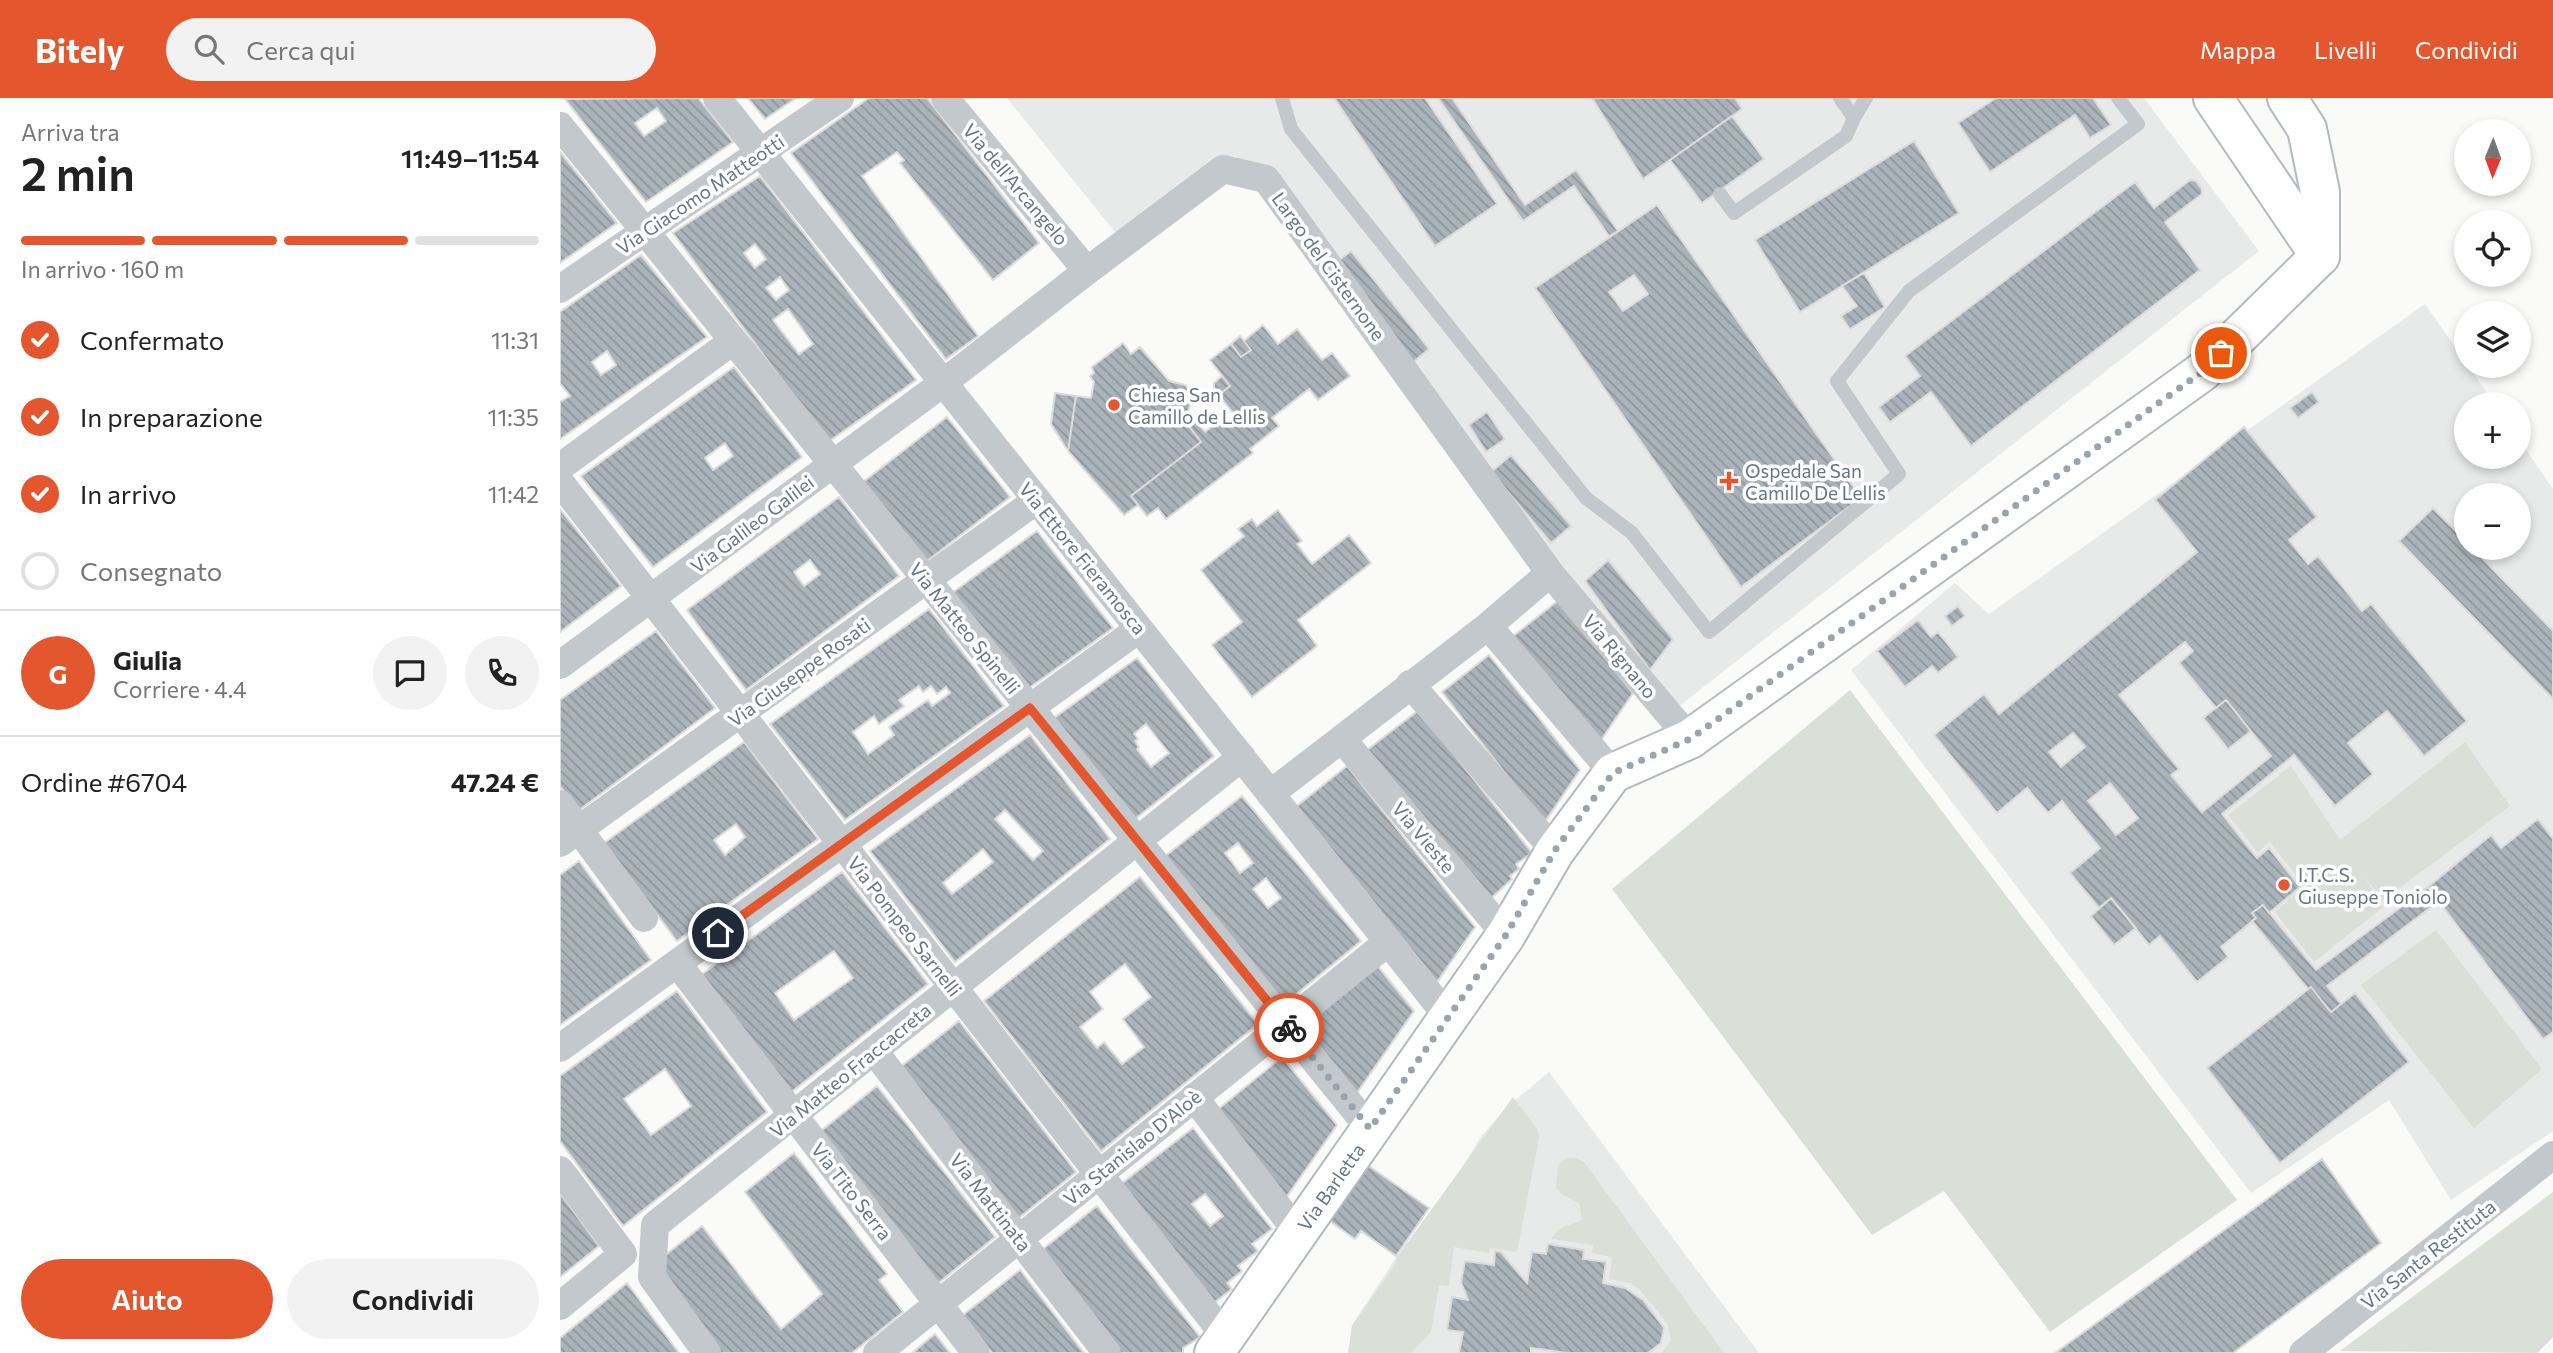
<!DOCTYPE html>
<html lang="it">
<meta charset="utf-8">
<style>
:root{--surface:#fff;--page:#f2f2f2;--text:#222;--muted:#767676;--line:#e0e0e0;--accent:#e4572e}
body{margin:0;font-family:Commissioner,sans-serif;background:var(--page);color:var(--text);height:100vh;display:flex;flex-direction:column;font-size:26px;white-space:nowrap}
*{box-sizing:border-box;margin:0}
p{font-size:23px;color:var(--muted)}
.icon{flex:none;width:38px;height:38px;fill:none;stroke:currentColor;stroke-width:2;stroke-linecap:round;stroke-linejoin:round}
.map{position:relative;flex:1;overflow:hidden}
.panel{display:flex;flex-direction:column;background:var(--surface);width:560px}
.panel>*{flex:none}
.needle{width:46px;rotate:181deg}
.tools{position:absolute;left:1894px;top:21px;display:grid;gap:14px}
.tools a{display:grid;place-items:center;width:77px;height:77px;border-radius:50%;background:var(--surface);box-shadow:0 4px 10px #0003;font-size:35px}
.pin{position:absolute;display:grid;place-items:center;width:60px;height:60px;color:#fff;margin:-30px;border:4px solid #fff;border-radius:50%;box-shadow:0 2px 7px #0007}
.courier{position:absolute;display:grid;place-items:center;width:70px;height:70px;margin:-35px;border:5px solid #e4572e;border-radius:50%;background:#fff;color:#222;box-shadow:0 2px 9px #0007}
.overview em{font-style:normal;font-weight:600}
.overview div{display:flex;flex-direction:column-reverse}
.overview{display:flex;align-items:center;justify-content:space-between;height:119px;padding:0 21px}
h1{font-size:46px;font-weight:600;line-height:52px}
.bar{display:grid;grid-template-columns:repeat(4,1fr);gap:10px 7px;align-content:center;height:84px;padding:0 21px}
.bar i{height:9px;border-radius:5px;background:var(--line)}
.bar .selected{background:var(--accent)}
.bar p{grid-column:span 4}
.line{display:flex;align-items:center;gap:18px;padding:0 21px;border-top:2px solid var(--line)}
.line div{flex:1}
.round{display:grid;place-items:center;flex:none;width:74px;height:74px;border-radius:37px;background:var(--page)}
ol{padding:0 21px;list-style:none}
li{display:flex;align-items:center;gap:21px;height:77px}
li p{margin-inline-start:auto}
li .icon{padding:7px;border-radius:50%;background:var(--accent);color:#fff;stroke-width:4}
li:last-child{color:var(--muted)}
li i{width:38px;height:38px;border:4px solid var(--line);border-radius:50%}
.primary-button{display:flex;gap:14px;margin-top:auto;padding:14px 21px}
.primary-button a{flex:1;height:80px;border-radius:42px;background:var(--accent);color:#fff;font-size:28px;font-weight:600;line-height:80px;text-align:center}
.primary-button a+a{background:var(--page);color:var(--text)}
header{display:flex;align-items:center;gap:42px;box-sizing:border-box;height:98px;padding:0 35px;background:var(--accent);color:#fff}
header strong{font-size:33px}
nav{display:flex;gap:38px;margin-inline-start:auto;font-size:24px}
.search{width:490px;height:63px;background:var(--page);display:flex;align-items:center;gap:18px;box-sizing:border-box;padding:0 24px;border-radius:38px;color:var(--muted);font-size:26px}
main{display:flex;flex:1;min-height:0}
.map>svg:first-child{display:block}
</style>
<header>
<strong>Bitely</strong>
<div class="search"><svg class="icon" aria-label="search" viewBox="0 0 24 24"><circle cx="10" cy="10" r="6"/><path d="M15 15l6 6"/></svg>Cerca qui</div>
<nav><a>Mappa</a><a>Livelli</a><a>Condividi</a></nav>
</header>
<main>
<section class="panel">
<div class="overview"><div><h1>2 min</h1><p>Arriva tra</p></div><em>11:49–11:54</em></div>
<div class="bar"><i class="selected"></i><i class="selected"></i><i class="selected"></i><i></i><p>In arrivo · 160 m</p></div>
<ol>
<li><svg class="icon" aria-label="check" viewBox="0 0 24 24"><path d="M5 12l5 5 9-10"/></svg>Confermato<p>11:31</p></li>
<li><svg class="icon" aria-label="check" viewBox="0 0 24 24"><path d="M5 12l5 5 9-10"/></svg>In preparazione<p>11:35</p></li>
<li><svg class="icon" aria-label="check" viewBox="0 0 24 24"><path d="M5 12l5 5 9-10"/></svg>In arrivo<p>11:42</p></li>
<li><i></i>Consegnato</li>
</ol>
<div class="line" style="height:126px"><b class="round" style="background:var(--accent);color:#fff">G</b><div><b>Giulia</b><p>Corriere · 4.4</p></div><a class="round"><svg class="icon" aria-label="chat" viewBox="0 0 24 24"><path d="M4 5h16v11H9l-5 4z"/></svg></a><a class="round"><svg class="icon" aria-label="phone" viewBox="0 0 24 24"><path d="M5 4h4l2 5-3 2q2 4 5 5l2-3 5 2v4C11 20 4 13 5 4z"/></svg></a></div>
<div class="line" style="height:91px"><div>Ordine #6704</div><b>47.24 €</b></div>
<div class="primary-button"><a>Aiuto</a><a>Condividi</a></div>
</section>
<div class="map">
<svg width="1993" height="1255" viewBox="0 0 1993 1255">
<defs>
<pattern id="building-back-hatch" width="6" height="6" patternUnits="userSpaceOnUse" patternTransform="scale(1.75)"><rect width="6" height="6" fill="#aab3b9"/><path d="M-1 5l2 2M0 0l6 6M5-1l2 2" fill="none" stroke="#8e969c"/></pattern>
</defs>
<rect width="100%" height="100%" fill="#fafaf8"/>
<!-- built -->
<path fill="#e8e9e9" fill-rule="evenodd" d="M 447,0 L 1584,0 L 1699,153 L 1113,613 L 676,58 L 663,59 L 559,139 Z
M 1865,206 L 1935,306 L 1906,306 L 1906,359 L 1958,359 L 1958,340 L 1993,391 L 1993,1033 L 1891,1102 L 1829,1002 L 1691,1095 L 1291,572 L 1395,485 L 1429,516 ZM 1906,397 L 1958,397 L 1958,450 L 1906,450 Z
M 989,974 L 1199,1255 L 789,1255 L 792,1227 L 835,1161 L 891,1088 L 920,1040 L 945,1011 Z"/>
<!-- green -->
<path fill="#dadfd7" d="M 1290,592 L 1677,1102 L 1490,1234 L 1384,1093 L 1312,1137 L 1052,791 Z
M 1905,644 L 1950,708 L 1823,802 L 1804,778 L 1823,809 L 1754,864 L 1715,814 L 1744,787 L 1709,743 L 1698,755 L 1668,717 L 1731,668 L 1780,742 Z
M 1876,832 L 1982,971 L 1914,1030 L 1801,887 Z
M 953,999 L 978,1032 L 979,1040 L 957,1154 L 930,1150 L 929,1155 L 894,1149 L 889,1188 L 879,1187 L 871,1234 L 851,1255 L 788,1255 L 792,1228 L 836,1165 L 837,1159 Z
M 1006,1060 L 1017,1060 L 1024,1064 L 1164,1255 L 1102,1255 L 1111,1242 L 1107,1225 L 1079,1191 L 1070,1185 L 1049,1181 L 1052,1159 L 1032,1155 L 1033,1147 L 992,1141 C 998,1127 1010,1128 1022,1122 L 1019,1105 L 1001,1096 L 996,1089 L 998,1067 Z
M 1993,1094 L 1993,1239 L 1977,1255 L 1780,1253 Z"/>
<!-- building -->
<path fill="url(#building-back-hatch)" stroke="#dcdcda" stroke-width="2" fill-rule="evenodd" d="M 138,0 L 173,44 L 86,104 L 5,1 ZM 97,10 L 106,23 L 84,38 L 75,25 Z
M 188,0 L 236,0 L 205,21 Z
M 309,0 L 367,0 L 479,145 L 433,182 L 340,65 L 344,62 L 337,54 L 302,78 L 418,238 L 386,261 L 231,55 Z
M 774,0 L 865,0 L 937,106 L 875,148 Z
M 878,0 L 892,0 L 965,107 L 1016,72 L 1058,133 L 1049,138 L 1014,88 L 963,123 Z
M 1032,0 L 1175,0 L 1182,11 L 1083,81 Z
M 1436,0 L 1533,0 L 1551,27 L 1530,40 L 1515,17 L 1430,74 L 1398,25 Z
M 1172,18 L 1204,61 L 1142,105 L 1110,62 Z
M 1354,43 L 1399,115 L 1240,214 L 1195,142 Z
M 0,54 L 57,125 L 0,165 Z
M 200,78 L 356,282 L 268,344 L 113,135 ZM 195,146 L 206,161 L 195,170 L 184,155 ZM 220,179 L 229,192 L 216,202 L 206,190 ZM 228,211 L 253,246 L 239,256 L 213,222 Z
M 1630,82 L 1636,83 L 1642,92 L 1642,96 L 1605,124 L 1640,172 L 1411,348 L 1371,294 L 1330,324 L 1319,309 L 1360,278 L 1345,258 L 1575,84 L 1594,110 Z
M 1097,107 L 1301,400 L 1181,489 L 975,190 ZM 1074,177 L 1088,196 L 1063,213 L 1049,194 Z
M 791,153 L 869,251 L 851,266 L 773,167 Z
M 81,157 L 147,239 L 0,341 L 0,304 L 10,298 L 0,285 L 0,214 ZM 47,253 L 56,267 L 41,277 L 32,264 Z
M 1304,175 L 1325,209 L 1290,231 L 1281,218 L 1297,208 L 1282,188 Z
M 703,227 L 718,246 L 737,231 L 762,262 L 772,255 L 790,278 L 758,302 L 749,291 L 712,320 L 719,328 L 690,351 L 693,355 L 606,421 L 598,410 L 587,418 L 571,398 L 641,344 L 622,319 L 628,314 L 645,334 L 665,319 L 670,326 L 677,320 L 659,297 L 670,288 L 650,262 L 671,246 L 681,259 L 691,252 L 684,243 Z
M 680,238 L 691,252 L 681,259 L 671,246 Z
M 563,245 L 571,256 L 580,249 L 609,283 L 625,287 L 631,294 L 633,299 L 628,314 L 622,319 L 641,344 L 571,398 L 578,407 L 564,417 L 508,353 L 516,298 L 531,300 L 534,284 L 530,278 L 534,275 L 532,269 Z
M 174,269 L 242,359 L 93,469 L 21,378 ZM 165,345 L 173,358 L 153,372 L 145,360 Z
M 662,278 L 670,288 L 659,297 L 654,289 L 654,285 Z
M 1752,294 L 1759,304 L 1738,320 L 1730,310 Z
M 495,295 L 516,298 L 508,353 L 491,326 Z
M 927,314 L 945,341 L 926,354 L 909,327 Z
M 387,319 L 450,399 L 367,463 L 303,384 Z
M 1684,329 L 1757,419 L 1729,442 L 1748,466 L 1758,458 L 1802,513 L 1811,506 L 1907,623 L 1864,658 L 1827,613 L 1788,645 L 1813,676 L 1775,708 L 1734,657 L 1662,716 L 1697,760 L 1709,750 L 1740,789 L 1709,815 L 1703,807 L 1692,815 L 1696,820 L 1661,849 L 1668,859 L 1637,884 L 1600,838 L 1589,847 L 1551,800 L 1539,810 L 1510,775 L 1540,750 L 1502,703 L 1488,715 L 1467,690 L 1437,715 L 1374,637 L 1424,596 L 1439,616 L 1637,454 L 1595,402 ZM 1625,544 L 1633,553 L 1619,565 L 1656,610 L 1666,602 L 1711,658 L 1642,714 L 1611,677 L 1619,671 L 1559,597 ZM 1513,635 L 1525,649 L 1501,669 L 1489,654 ZM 1550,685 L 1578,720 L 1556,737 L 1528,703 Z
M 951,357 L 1011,428 L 991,445 L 931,374 Z
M 279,399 L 339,478 L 186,592 L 127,512 ZM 250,462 L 260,476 L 244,488 L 234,474 Z
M 1873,410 L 1906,443 L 1906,450 L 1912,450 L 1993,533 L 1993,601 L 1839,443 Z
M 0,411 L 61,488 L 0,534 Z
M 718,412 L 742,443 L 737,446 L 752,466 L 789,437 L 811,465 L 738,522 L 757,548 L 692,599 L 652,547 L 682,524 L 641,472 L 684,438 L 678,431 L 692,421 L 697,428 Z
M 477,433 L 553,530 L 469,590 L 392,495 Z
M 1048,462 L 1113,541 L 1090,572 L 1025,483 Z
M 999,502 L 1073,595 L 1037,648 L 952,539 Z
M 1398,508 L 1405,518 L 1392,528 L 1385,518 Z
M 369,511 L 444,608 L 285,722 L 210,626 ZM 359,588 L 363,594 L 371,588 L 377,596 L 386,589 L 390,595 L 372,608 L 368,602 L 329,629 L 334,637 L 308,656 L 293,634 L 314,618 L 319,626 L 344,608 L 339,602 Z
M 1358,522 L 1371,539 L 1378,534 L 1398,559 L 1378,575 L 1372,568 L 1345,589 L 1317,553 Z
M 96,533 L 155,610 L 18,713 L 0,688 L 0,602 Z
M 929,557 L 1020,672 L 984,725 L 882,594 Z
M 577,560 L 654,658 L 575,721 L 494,620 ZM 586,626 L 609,655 L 591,669 L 577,651 L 579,649 L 575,643 L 578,641 L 574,636 Z
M 1666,602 L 1691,633 L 1668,651 L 1643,620 Z
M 859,612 L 972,755 L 956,766 L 959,771 L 950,778 L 952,781 L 928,803 L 807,652 Z
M 470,637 L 550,741 L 395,864 L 310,753 ZM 445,712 L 483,753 L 473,762 L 435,721 ZM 423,751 L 433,764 L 392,796 L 383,785 Z
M 184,644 L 258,741 L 117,843 L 44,745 ZM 176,726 L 185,739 L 165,757 L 154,742 Z
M 787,668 L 915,829 L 877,884 L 737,708 Z
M 682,698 L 801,843 L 722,908 L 604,759 ZM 678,745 L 693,765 L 680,775 L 665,755 ZM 706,780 L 721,800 L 708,810 L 693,791 Z
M 1978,721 L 1993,741 L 1993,934 L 1983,941 L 1868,789 L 1931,737 L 1941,750 Z
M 19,763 L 91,862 L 0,927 L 0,777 Z
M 282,774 L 368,886 L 229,996 L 141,877 ZM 274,853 L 293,880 L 234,922 L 215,895 Z
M 580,779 L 698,926 L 541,1053 L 424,903 ZM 565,866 L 591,899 L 563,921 L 584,949 L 562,966 L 544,944 L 537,950 L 520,929 L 543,911 L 530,894 Z
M 1868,789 L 1879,803 L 1767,888 L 1781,906 L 1771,914 L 1751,889 L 1748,891 L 1692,823 L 1696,820 L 1692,815 L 1703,807 L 1756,872 Z
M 1551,800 L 1576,830 L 1554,847 L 1531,818 Z
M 816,866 L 854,913 L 794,999 L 738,928 Z
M 1751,889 L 1771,914 L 1795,895 L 1849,964 L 1720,1065 L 1647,970 Z
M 117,893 L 207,1014 L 63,1128 L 0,1043 L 0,978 ZM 105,971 L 131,1008 L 91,1037 L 64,1001 Z
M 399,923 L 516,1074 L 455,1123 L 339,970 Z
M 722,959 L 777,1027 L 725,1101 L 656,1013 Z
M 317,988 L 435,1139 L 376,1187 L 261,1033 Z
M 633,1030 L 712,1131 L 692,1146 L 698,1153 L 678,1168 L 682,1173 L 667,1185 L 672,1191 L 655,1204 L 561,1086 ZM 645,1096 L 663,1118 L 650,1128 L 632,1106 Z
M 234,1055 L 327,1176 L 319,1182 L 343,1214 L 292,1255 L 160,1255 L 94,1166 L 142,1128 L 221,1231 L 262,1196 L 185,1094 Z
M 1762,1061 L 1821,1145 L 1673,1255 L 1495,1255 Z
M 806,1066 L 869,1110 L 836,1158 L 801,1133 L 795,1141 L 767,1121 Z
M 0,1095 L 39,1148 L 0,1179 Z
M 537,1108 L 640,1239 L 623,1250 L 623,1255 L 560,1255 L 483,1151 Z
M 988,1146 L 1024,1152 L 1023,1161 L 1046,1164 L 1043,1185 L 1065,1190 L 1083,1202 L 1104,1230 L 1101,1245 L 1088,1255 L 1007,1255 L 971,1250 L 971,1255 L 899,1255 L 903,1234 L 887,1232 L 892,1199 L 908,1202 L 901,1184 L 905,1163 L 934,1167 L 935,1153 L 941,1154 L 967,1185 L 972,1154 L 986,1156 Z
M 460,1172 L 524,1255 L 432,1255 L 403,1217 Z
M 67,1185 L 119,1255 L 0,1255 L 0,1240 Z
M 375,1236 L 390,1255 L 352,1255 Z"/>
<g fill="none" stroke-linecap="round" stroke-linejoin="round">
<defs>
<g id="secondary">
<path d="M 1653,0 L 1760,158"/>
<path d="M 1727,0 L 1747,31 L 1760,94 L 1760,158"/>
<path id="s1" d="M 654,1255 L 946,837 L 995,753 L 1053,675 L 1130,641 L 1642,274 L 1760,158"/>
</g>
</defs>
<!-- secondary casing -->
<use href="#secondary" stroke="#b3babf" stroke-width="42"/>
<!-- lane -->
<path stroke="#c3c8cc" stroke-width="14" d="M 722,0 L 731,31 L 1026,400 L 1072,435 L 1149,534 L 1339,376 L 1277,283 L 1349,193 L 1578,26 L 1558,0
M 1280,0 L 1294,20 L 1306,0
M 1160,96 L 1174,115 L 1286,38 L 1294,20"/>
<!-- street -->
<path stroke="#c3c8cc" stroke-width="28" d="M 157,0 L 888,919
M 385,0 L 527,173
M 0,28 L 810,1031
M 0,191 L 280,0
M 0,369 L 173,243
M 0,384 L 665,1238
M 928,528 L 1053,675
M 0,567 L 383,285 L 527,173 L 663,71 L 706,81 L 990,475 L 1130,641
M 850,586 L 995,753
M 782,641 L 946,837
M 710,696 L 928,528 L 990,475
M 0,706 L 84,820
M 0,745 L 477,402
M 117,865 L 416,1255
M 0,950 L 579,531
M 314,953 L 547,1255
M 634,999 L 738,1135
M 0,1072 L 63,1156 L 0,1208
M 147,1255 L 92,1179 L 95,1127 L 682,659
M 317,1255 L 828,844
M 1743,1255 L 1993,1057"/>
<!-- secondary -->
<use href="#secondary" stroke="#fff" stroke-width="38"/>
</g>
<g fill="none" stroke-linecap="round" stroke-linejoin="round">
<!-- done -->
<path stroke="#99a4ac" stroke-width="7" stroke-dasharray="0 12.6" d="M 729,930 L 810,1031 L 946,837 L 995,752 L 1053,675 L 1130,641 L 1642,274 L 1661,255"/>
<!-- route -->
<path stroke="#e4572e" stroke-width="9" d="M 158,835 L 470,610 L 729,930"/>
</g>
<!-- markers -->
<g fill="#e4572e" stroke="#fff" stroke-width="2.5">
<circle cx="554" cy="307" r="7"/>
<path d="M1165.5 372.5h7v7h7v7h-7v7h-7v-7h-7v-7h7z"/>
<circle cx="1724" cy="787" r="7"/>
</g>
<g text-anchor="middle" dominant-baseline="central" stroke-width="7" stroke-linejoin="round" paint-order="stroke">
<!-- street labels -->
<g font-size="19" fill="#657683" stroke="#fff">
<text transform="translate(456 86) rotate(50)">Via dell'Arcangelo</text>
<text transform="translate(140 96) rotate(-34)">Via Giacomo Matteotti</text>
<text transform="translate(769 168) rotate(54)">Largo del Cisternone</text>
<text transform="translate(192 426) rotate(-37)">Via Galileo Galilei</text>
<text transform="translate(523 460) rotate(51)">Via Ettore Fieramosca</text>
<text transform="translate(405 530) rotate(51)">Via Matteo Spinelli</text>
<text transform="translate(1060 558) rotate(50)">Via Rignano</text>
<text transform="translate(239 574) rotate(-36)">Via Giuseppe Rosati</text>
<text transform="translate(864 739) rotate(50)">Via Vieste</text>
<text transform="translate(345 828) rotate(52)">Via Pompeo Sarnelli</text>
<text transform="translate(290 972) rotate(-39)">Via Matteo Fraccacreta</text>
<text transform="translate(572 1049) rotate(-39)">Via Stanislao D'Aloè</text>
<text stroke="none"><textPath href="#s1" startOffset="203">Via Barletta</textPath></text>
<text transform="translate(292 1093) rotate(52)">Via Tito Serra</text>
<text transform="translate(431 1104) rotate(52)">Via Mattinata</text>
<text transform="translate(1868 1156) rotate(-38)">Via Santa Restituta</text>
</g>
<!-- poi labels -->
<g font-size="19" fill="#657683" stroke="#fff" text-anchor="start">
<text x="568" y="296">Chiesa San<tspan x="568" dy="22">Camillo de Lellis</tspan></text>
<text x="1185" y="372">Ospedale San<tspan x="1185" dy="22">Camillo De Lellis</tspan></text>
<text x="1738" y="776">I.T.C.S.<tspan x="1738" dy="22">Giuseppe Toniolo</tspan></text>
</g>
</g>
</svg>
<div class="tools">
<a><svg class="needle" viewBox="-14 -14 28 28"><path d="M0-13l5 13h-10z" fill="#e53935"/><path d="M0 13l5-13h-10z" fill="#767676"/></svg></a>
<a><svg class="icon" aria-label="locate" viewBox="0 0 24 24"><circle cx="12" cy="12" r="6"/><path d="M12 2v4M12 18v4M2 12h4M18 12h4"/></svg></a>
<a><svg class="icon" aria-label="layers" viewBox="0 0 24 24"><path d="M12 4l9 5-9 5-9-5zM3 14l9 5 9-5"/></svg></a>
<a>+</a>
<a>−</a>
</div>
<div class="pin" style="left:1661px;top:255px;background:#ea580c"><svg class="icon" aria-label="bag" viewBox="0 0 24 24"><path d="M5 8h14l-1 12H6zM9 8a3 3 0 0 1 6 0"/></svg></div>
<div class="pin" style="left:158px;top:835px;background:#1f2937"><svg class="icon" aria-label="home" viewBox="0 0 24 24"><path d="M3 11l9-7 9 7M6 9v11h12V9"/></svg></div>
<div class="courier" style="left:729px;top:930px"><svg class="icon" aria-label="bike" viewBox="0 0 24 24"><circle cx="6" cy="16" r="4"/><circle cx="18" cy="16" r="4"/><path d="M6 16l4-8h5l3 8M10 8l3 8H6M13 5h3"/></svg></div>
</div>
</main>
